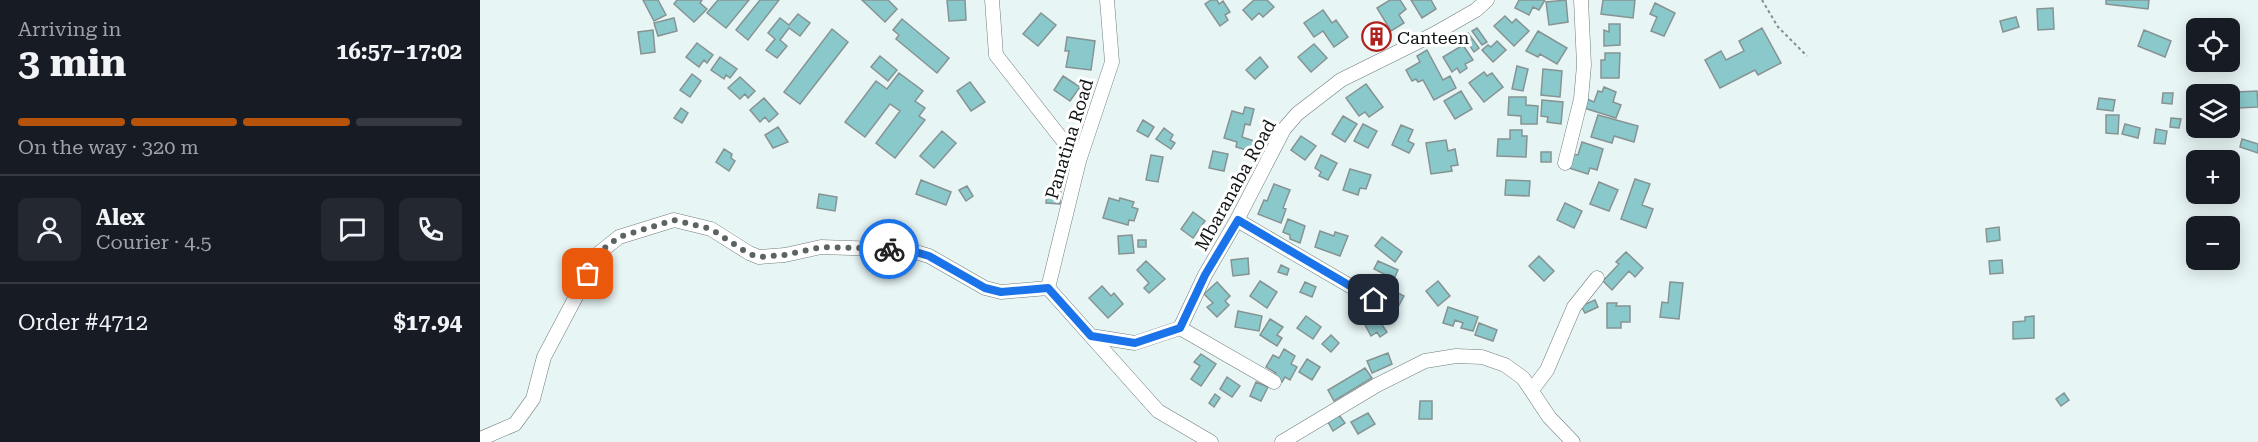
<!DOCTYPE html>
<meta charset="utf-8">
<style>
:root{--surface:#171b24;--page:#242831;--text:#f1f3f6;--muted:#9ea1a6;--line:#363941;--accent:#b45309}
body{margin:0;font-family:"Roboto Serif",serif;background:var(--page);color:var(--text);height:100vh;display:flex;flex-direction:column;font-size:22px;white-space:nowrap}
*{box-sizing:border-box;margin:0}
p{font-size:20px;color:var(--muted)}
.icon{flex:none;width:33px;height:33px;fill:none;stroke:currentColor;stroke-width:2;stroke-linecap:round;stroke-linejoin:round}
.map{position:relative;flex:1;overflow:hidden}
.side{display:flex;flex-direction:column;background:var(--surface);width:480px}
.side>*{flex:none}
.buttons{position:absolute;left:1706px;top:18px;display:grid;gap:12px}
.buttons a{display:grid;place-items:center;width:54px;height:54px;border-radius:9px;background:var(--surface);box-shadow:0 3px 15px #0003;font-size:30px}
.pin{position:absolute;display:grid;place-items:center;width:51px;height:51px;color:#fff;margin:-26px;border-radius:12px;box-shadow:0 3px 9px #0006}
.courier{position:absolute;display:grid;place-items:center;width:60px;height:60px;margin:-30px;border:4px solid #1a73e8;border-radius:50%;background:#fff;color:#222;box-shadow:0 2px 8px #0007}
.summary em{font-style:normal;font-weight:700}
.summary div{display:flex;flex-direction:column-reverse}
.summary{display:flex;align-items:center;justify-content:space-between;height:102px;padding:0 18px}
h1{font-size:39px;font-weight:700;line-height:45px}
.bar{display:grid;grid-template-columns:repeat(4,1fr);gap:9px 6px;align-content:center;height:72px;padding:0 18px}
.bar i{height:8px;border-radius:4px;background:var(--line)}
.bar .selected{background:var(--accent)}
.bar p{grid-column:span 4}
.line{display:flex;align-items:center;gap:15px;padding:0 18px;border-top:2px solid var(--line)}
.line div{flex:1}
.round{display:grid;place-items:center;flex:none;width:63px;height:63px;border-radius:9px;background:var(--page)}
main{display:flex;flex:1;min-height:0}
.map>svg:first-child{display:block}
</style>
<main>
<section class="side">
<div class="summary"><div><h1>3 min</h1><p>Arriving in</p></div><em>16:57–17:02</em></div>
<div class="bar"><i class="selected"></i><i class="selected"></i><i class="selected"></i><i></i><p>On the way · 320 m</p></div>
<div class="line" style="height:108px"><a class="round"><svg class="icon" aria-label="person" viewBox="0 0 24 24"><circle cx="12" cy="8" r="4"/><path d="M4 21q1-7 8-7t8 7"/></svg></a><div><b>Alex</b><p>Courier · 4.5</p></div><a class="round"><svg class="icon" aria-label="chat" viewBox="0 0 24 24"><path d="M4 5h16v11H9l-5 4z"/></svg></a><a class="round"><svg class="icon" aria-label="phone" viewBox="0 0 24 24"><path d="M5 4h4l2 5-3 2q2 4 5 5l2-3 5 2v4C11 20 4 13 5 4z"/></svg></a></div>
<div class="line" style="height:78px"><div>Order #4712</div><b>$17.94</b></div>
</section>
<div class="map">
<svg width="1778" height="442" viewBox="0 0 1778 442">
<rect width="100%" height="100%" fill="#e8f5f5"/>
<!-- building -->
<path fill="#8ac9cb" stroke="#879393" stroke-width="1.5" d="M 163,0 L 178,0 L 186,15 L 174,21 Z
M 197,0 L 222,0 L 220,3 L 227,9 L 214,22 L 194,4 Z
M 238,0 L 269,0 L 246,28 L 227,13 Z
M 280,0 L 299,0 L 268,40 L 256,30 Z
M 382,0 L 408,0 L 417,9 L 405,22 Z
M 467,0 L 485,0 L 486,20 L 469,21 Z
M 731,0 L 737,0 L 739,4 L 743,1 L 750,12 L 745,15 L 748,20 L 740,26 L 725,4 Z
M 774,0 L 787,0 L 794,7 L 783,17 L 779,13 L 772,20 L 763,10 Z
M 910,0 L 920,0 L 926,9 L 919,15 L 924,23 L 911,31 L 897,8 Z
M 931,0 L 951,0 L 956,9 L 942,18 Z
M 1039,0 L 1065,0 L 1059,10 L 1053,7 L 1049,15 L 1035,8 Z
M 1086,0 L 1088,22 L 1069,25 L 1066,2 Z
M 1123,0 L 1155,0 L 1153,18 L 1121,14 Z
M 1626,0 L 1669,0 L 1668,9 L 1626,4 Z
M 1175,3 L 1195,13 L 1184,36 L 1171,31 L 1177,17 L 1170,14 Z
M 1573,8 L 1574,29 L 1558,30 L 1557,9 Z
M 843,10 L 852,23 L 856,20 L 868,37 L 854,47 L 843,31 L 834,37 L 824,23 Z
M 561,13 L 576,25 L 558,46 L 543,34 Z
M 318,14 L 330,23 L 320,36 L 309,28 L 300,40 L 307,46 L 297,58 L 286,50 L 295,39 L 288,33 L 300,18 L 309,25 Z
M 1025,16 L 1032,23 L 1036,19 L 1049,31 L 1034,46 L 1014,26 Z
M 1536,17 L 1539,27 L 1523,32 L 1520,21 Z
M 194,18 L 197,31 L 178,36 L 174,23 Z
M 422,19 L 469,58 L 457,73 L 416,39 L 419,35 L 413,30 Z
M 1732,21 L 1745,21 L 1745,28 L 1732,28 Z
M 1129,24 L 1140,24 L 1140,45 L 1124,46 L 1124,30 L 1129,32 Z
M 896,27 L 903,44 L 896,45 L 888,30 Z
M 997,28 L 1007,42 L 1002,45 L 992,31 Z
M 1282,28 L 1301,63 L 1278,75 L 1275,70 L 1240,88 L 1225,60 L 1241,51 L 1246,60 L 1264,51 L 1259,41 Z
M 352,29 L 368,42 L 320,104 L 304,92 Z
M 173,30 L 175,52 L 161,54 L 158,32 Z
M 1664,30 L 1691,41 L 1685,57 L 1658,46 Z
M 1058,31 L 1087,48 L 1077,64 L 1060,54 L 1058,57 L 1046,51 Z
M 988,33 L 999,48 L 994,52 L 983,36 Z
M 587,37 L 615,41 L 611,70 L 586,67 L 589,51 L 585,51 Z
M 1017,41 L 1026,50 L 1013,62 L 1002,50 L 1008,45 L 1011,47 Z
M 217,43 L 233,55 L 227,63 L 224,60 L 219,67 L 206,57 Z
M 834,44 L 847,58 L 831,72 L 818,57 Z
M 983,45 L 993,60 L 985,64 L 987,68 L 980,73 L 977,68 L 972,72 L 963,57 Z
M 947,50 L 963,80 L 970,76 L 976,88 L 954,100 L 943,80 L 938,82 L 936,79 L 932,81 L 926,70 L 940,62 L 937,56 Z
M 1125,53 L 1140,53 L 1139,78 L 1121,78 L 1121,60 L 1125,60 Z
M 400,56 L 417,70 L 408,81 L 391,67 Z
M 240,57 L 257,69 L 250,78 L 246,75 L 244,79 L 231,70 Z
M 780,57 L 788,67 L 775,79 L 766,70 Z
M 1037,66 L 1048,69 L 1043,91 L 1032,89 Z
M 1063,69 L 1082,71 L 1080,97 L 1061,95 Z
M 1004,72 L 1007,76 L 1012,73 L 1023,87 L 1004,102 L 989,83 Z
M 419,73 L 443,91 L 435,101 L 445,108 L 439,116 L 445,120 L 415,158 L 396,143 L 420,111 L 410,104 L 385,137 L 365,122 L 396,81 L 407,89 Z
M 212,74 L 221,81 L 210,97 L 200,90 Z
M 583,76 L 600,87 L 590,101 L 574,90 Z
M 260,77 L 275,91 L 268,98 L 265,94 L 260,99 L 248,88 Z
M 490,82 L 505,102 L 491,111 L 477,91 Z
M 886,84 L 903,107 L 889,117 L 885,112 L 879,116 L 866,98 Z
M 1124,87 L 1136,92 L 1133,102 L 1141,105 L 1136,118 L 1104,108 L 1107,99 L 1114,102 L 1118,91 L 1122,92 Z
M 981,91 L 992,109 L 975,119 L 964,101 Z
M 1777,91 L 1778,107 L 1758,108 L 1757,92 Z
M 1683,93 L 1693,93 L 1692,104 L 1682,103 Z
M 1733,93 L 1751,93 L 1751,108 L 1749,108 L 1749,94 L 1733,94 Z
M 1029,97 L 1046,97 L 1046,105 L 1058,106 L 1057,124 L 1041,124 L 1041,116 L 1028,115 Z
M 284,98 L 298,114 L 289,122 L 285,117 L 280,122 L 270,110 Z
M 1619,98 L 1635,100 L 1633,111 L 1617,109 Z
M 1062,100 L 1083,102 L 1081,124 L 1067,122 L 1068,117 L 1061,116 Z
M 765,107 L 774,109 L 770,125 L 765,124 L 762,137 L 780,143 L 777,153 L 756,147 L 757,142 L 744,138 L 752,111 L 763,114 Z
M 201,108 L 208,113 L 202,123 L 194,118 Z
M 1118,115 L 1158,126 L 1154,142 L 1134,136 L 1132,143 L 1111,137 Z
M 1626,115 L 1639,115 L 1638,134 L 1626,133 Z
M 863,116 L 877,124 L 865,142 L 852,134 Z
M 1691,118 L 1701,119 L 1699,128 L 1690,127 Z
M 663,120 L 674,127 L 668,137 L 657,131 Z
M 883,124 L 897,131 L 888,148 L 874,141 Z
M 1645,124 L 1660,128 L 1658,138 L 1642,134 Z
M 921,125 L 933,130 L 928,141 L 934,144 L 929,153 L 912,145 Z
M 298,127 L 308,142 L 293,148 L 285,135 Z
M 684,128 L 693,135 L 690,140 L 695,143 L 691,149 L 676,139 Z
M 1676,129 L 1687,131 L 1685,144 L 1674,143 Z
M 1030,130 L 1042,130 L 1042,136 L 1047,136 L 1046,157 L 1017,156 L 1018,139 L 1030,139 Z
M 462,131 L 476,143 L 454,168 L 440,156 Z
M 821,136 L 836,146 L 825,160 L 811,150 Z
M 1762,139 L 1778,144 L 1778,153 L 1760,147 Z
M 966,140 L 968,151 L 975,149 L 978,165 L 971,166 L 972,171 L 951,174 L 946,143 Z
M 1102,142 L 1123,149 L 1117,170 L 1110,168 L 1108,174 L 1089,168 L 1093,154 L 1098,155 Z
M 244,149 L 252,154 L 251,158 L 255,161 L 249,171 L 236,162 Z
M 733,151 L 748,154 L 744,171 L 729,168 Z
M 1061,152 L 1071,152 L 1071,162 L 1061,162 Z
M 671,155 L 683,157 L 678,182 L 666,180 Z
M 841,155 L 857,163 L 848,180 L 839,176 L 841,172 L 835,168 Z
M 870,169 L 891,175 L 886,189 L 880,188 L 878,195 L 863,190 Z
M 1155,179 L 1170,184 L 1162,205 L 1173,209 L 1166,228 L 1141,219 Z
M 441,180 L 471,192 L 466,205 L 436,194 Z
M 1026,180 L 1050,181 L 1049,196 L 1025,195 Z
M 1119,182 L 1138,190 L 1129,211 L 1110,204 Z
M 794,184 L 810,190 L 803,208 L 806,209 L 801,223 L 778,214 L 784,200 L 787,201 Z
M 487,186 L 493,196 L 486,201 L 479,190 Z
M 574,187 L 581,187 L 580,204 L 566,203 L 567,192 L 573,192 Z
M 339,194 L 357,197 L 355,211 L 337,208 Z
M 629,198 L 639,201 L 640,198 L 654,202 L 652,207 L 658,209 L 654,221 L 649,220 L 648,225 L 623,218 Z
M 1085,203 L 1102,211 L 1094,228 L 1077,220 Z
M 713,212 L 725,221 L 713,238 L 701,229 Z
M 808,219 L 825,226 L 820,243 L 810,239 L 810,235 L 803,232 Z
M 1519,227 L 1520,240 L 1507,242 L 1506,229 Z
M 840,231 L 854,236 L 855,232 L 868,236 L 860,256 L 835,247 Z
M 652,235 L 654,253 L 639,254 L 638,236 Z
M 902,237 L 922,252 L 915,262 L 895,246 Z
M 658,240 L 666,240 L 666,247 L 658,247 Z
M 1146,252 L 1163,268 L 1155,277 L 1149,271 L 1132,290 L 1123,281 L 1139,264 L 1136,262 Z
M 1059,256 L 1074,271 L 1064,281 L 1049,266 Z
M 768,258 L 769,274 L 753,276 L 751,260 Z
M 1522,260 L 1523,273 L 1510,274 L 1509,261 Z
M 666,261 L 685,279 L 669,293 L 664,288 L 669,283 L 657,270 Z
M 898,261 L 918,270 L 914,279 L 894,269 Z
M 801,265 L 809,269 L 807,275 L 798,272 Z
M 898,276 L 910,281 L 905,294 L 893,289 Z
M 780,281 L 797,292 L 787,308 L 770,296 Z
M 958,281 L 970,296 L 958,306 L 946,291 Z
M 737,282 L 750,296 L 745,301 L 749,305 L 737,317 L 727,307 L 733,303 L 724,294 Z
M 825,282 L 836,287 L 832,297 L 820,292 Z
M 1190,282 L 1203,283 L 1199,319 L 1180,317 L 1182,302 L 1188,303 Z
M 622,286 L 631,296 L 634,293 L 643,304 L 628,318 L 609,298 Z
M 916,292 L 924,296 L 918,307 L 910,302 Z
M 1115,300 L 1118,307 L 1105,313 L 1101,306 Z
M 1127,303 L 1137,303 L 1136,306 L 1150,306 L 1150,322 L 1141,322 L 1141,328 L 1127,328 Z
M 968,307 L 998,317 L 993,331 L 981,328 L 983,323 L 975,320 L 973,326 L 963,323 Z
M 758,311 L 782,316 L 779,331 L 755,327 Z
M 826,316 L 841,327 L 833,339 L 817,328 Z
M 896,316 L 907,332 L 900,337 L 897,332 L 891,336 L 884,323 Z
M 1554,316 L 1554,338 L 1533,339 L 1533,322 L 1545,321 L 1545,317 Z
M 790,319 L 803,327 L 797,335 L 802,338 L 797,346 L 780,335 Z
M 999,323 L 1017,330 L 1013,341 L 995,335 Z
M 851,335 L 859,343 L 851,352 L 842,344 Z
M 804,349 L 815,356 L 811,364 L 817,367 L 810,380 L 805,377 L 802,382 L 793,377 L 796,373 L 786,367 L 793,355 L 799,358 Z
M 908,353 L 912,364 L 892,373 L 887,361 Z
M 721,354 L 736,364 L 721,386 L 711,379 L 720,366 L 714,362 Z
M 827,359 L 840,367 L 832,380 L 819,372 Z
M 885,368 L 892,378 L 854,401 L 848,390 Z
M 747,377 L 760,386 L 752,397 L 740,389 Z
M 776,382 L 788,387 L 781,401 L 770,396 Z
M 1584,393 L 1589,400 L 1581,406 L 1576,399 Z
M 735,394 L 740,398 L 734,407 L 729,403 Z
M 940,401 L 952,401 L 952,419 L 939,419 Z
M 888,413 L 895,424 L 878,434 L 871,422 Z
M 859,415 L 865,423 L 853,431 L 848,422 Z"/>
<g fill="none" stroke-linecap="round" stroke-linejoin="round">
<defs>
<path id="minor" d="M 512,0 L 516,55 L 599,161
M 1085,163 L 1101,99 L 1104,65 L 1101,0
M 757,220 L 894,300
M 568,288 L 599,161 L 632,62 L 627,0
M 568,288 L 678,411 L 731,442
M 700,328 L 794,382
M 611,336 L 655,343 L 700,328 L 725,275 L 757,220 L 804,129 L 817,114 L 861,80 L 954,34 L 996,10 L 1007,0
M 1052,390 L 1067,370 L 1094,307 L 1117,278
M 0,439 L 35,424 L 53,399 L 64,357 L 119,253 L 139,237 L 194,220 L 231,229 L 269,253 L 279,257 L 305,255 L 341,247 L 429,250 L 449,256 L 505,288 L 521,292 L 568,288
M 802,442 L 897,385 L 945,361 L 976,356 L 1002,357 L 1025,365 L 1043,378 L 1069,417 L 1093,442"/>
</defs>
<!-- minor casing -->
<use href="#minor" stroke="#707c7c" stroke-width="15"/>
<!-- path -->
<path stroke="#838b8b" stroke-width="2" stroke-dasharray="3 3" stroke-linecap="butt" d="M 1282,0 L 1298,27 L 1327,56"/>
<!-- minor -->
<use href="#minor" stroke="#fff" stroke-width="14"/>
</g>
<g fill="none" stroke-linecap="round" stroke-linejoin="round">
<!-- done -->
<path stroke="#5c6363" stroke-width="6" stroke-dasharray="0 10.8" d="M 108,274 L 118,253 L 139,237 L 194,220 L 231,229 L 269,254 L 279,257 L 304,255 L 342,247 L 409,249"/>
<!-- route -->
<path stroke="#1a73e8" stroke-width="8" d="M 409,249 L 429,250 L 449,256 L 505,288 L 521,292 L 568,288 L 611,336 L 655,343 L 700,328 L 725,275 L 758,220 L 894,300"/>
</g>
<!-- icons -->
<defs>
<symbol id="building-ring" viewBox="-11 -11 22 22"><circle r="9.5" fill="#fff" stroke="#b0201d" stroke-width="1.5"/><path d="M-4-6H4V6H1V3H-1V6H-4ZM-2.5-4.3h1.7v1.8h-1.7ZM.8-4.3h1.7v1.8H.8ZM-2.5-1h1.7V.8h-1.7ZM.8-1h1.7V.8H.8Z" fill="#b0201d"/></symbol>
</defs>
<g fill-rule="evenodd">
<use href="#building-ring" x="880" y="20" width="33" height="33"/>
</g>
<g text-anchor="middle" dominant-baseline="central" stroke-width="6" stroke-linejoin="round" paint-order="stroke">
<!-- poi labels -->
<g font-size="18" fill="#111515" stroke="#fff" text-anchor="start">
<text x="917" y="37">Canteen</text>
</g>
<!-- street labels -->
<g font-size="18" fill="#111515" stroke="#fff">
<text transform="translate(589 139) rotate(-73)">Panatina Road</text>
<text transform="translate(755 185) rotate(-61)">Mbaranaba Road</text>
</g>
</g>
</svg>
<div class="buttons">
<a><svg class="icon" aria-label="locate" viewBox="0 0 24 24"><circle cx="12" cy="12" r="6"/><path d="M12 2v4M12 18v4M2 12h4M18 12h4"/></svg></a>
<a><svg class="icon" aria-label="layers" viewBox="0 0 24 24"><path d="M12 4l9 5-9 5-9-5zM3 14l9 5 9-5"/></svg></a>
<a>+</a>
<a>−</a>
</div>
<div class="pin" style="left:108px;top:274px;background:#ea580c"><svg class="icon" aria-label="bag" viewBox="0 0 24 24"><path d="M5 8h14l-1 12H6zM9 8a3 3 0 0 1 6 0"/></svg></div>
<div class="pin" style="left:894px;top:300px;background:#1f2937"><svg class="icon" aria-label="home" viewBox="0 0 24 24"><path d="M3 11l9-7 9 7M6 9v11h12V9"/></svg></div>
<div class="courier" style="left:409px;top:249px"><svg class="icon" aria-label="bike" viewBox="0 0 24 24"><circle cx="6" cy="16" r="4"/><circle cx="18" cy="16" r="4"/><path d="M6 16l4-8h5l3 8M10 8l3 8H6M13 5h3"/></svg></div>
</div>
</main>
